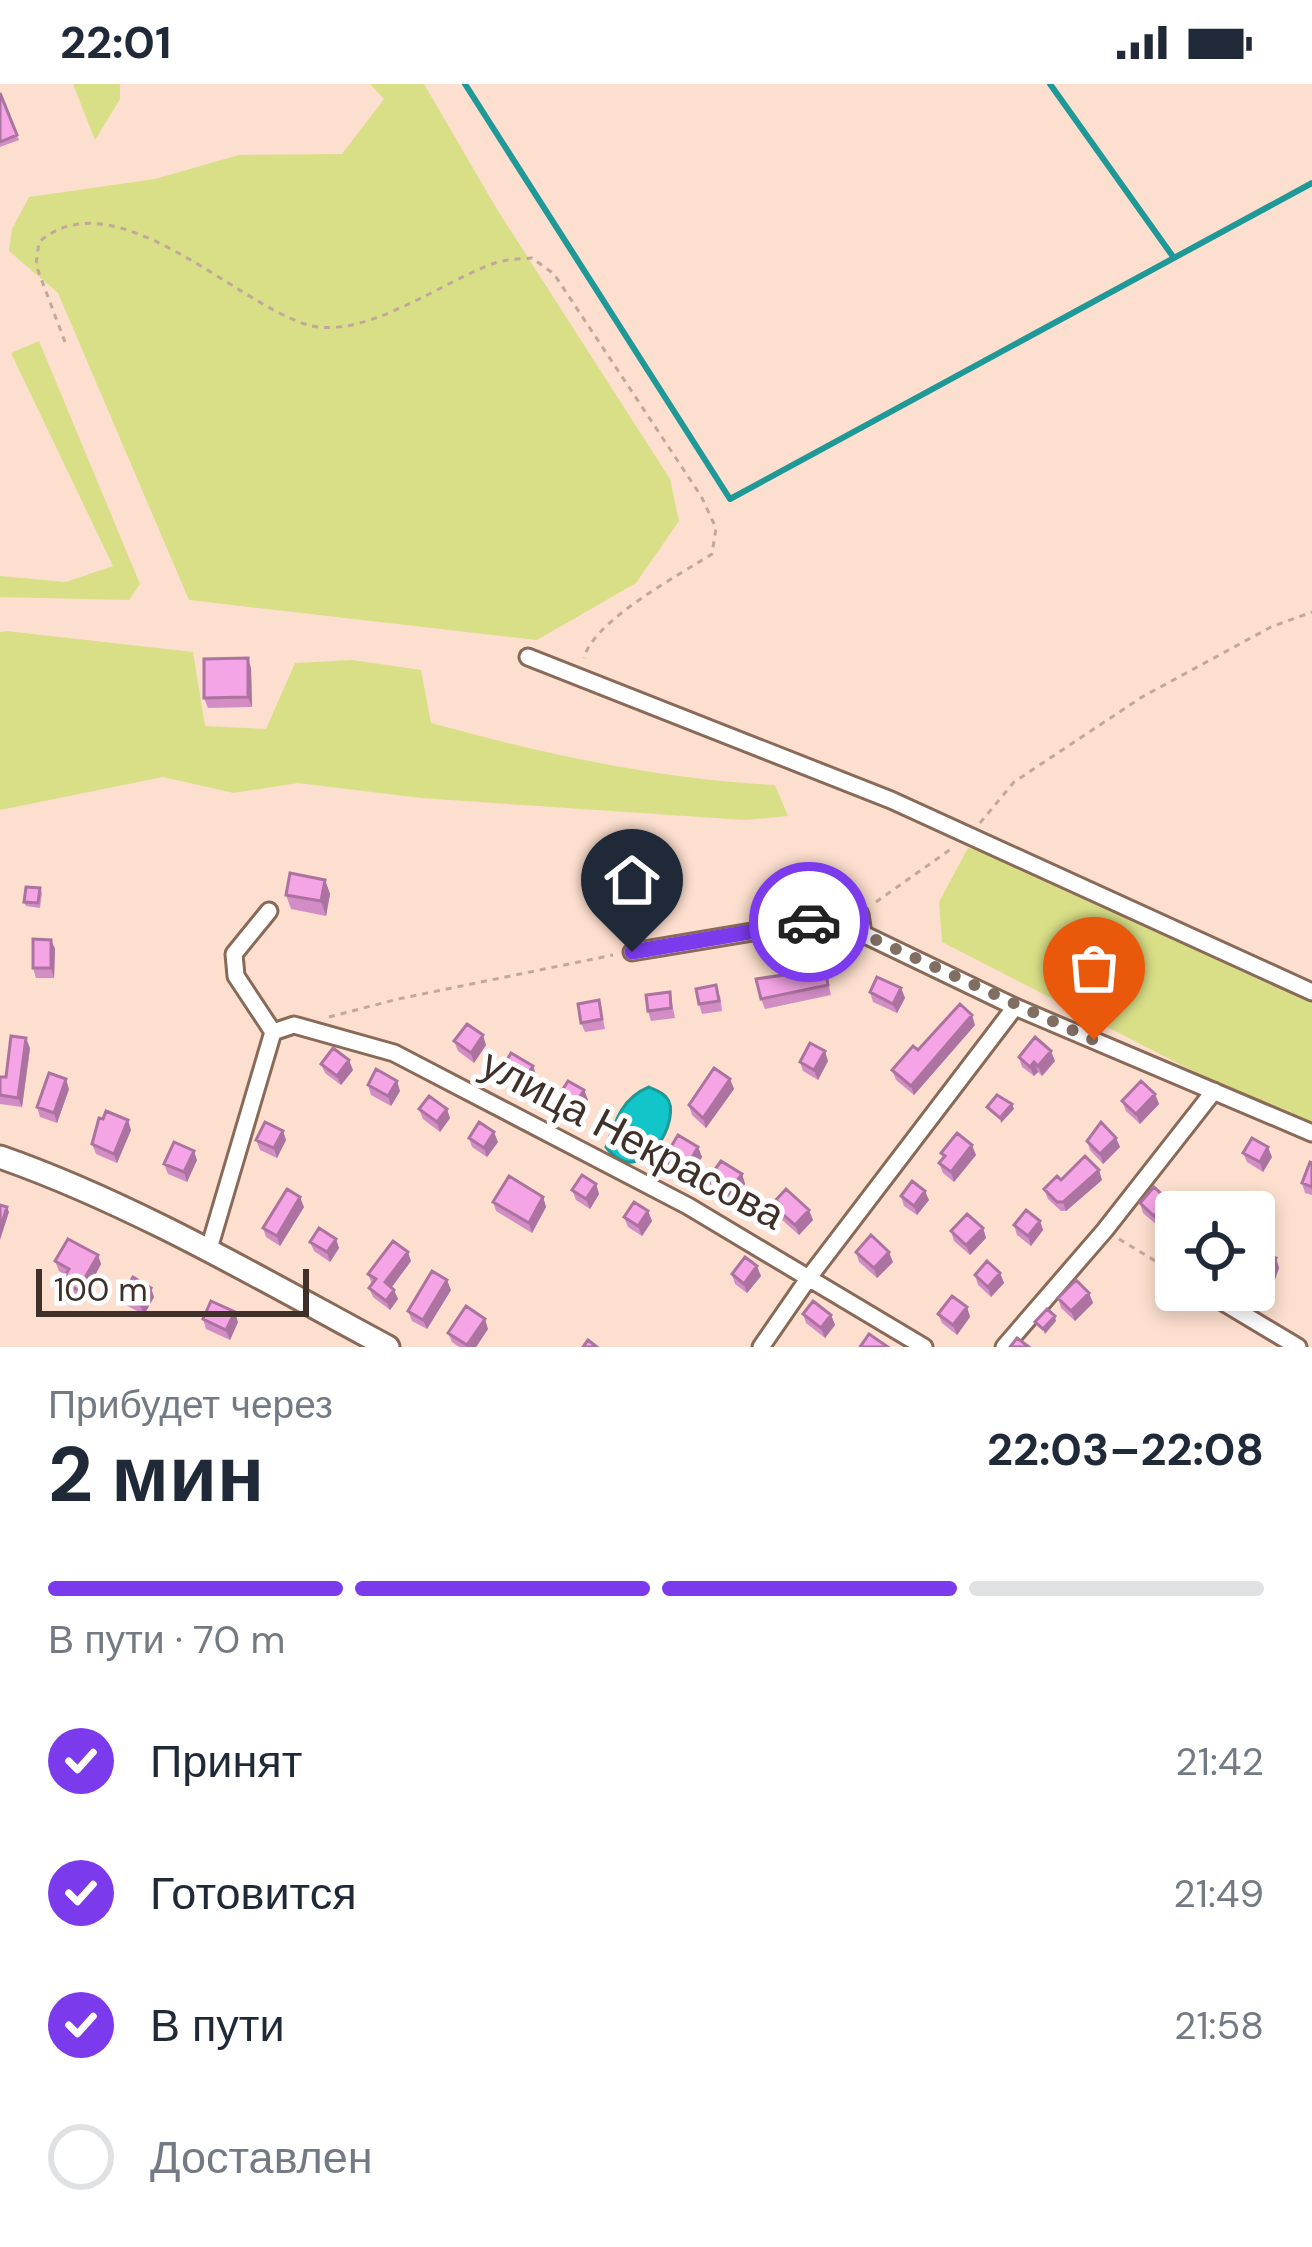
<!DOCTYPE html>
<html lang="ru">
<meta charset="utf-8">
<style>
:root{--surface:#fff;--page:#f6f6f7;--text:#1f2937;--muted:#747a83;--line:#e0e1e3;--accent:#7c3aed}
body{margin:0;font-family:"DM Sans",sans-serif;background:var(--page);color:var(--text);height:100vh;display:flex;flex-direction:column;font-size:45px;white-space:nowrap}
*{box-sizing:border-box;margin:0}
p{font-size:39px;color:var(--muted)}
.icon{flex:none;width:66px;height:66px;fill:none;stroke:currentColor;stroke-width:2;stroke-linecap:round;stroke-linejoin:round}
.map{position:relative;height:1263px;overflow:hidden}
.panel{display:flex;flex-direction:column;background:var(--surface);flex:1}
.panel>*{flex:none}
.controls{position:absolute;left:1155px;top:1107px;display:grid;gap:24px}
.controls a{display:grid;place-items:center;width:120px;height:120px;border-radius:12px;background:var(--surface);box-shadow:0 6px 18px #0003;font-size:60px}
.scale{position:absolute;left:36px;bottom:30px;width:273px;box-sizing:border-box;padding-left:12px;border:6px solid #3f3129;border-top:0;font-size:33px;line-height:42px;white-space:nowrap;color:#3f3129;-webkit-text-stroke:9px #fff;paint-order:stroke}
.pin{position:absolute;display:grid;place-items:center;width:102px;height:102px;color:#fff;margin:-123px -51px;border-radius:50% 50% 50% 0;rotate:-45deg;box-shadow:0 0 12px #0007}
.pin .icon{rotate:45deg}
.courier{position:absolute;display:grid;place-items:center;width:120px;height:120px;margin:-60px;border:9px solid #7c3aed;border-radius:50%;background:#fff;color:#222;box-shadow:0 3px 15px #0007}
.head em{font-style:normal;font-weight:700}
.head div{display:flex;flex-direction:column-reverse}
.head{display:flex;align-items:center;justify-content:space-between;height:204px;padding:0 48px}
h1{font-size:78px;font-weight:700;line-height:90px}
.bar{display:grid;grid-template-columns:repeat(4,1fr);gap:18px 12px;align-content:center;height:144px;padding:0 48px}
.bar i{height:15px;border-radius:9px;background:var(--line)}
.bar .active{background:var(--accent)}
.bar p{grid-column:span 4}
ol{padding:0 48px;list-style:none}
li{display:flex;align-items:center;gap:36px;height:132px}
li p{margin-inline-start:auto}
li .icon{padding:12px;border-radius:50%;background:var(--accent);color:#fff;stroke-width:4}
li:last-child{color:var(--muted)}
li i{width:66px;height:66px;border:6px solid var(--line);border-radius:50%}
.status{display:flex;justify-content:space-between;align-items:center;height:84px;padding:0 60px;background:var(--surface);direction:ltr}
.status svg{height:33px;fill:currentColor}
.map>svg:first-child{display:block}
</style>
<div class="status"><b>22:01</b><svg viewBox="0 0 49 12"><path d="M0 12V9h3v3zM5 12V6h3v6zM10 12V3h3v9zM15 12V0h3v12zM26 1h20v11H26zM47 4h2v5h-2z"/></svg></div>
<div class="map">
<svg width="1312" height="1263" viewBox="0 0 1312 1263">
<rect width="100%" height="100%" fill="#fcdfce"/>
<!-- green -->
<path fill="#d9df87" d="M 73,0 L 120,0 L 120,15 L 95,56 Z
M 370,0 L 424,0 L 498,127 L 670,395 L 679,437 L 636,499 L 537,556 L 189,516 L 58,209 L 9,167 L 12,145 L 29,113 L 155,95 L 239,71 L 342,70 L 384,15 Z
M 39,257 L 140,500 L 129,516 L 0,513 L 0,492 L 66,498 L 113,482 L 11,269 Z
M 6,547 L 193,568 L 205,642 L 266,645 L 295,579 L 352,576 L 421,586 L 431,639 C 545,670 657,695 775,701 L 788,732 L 745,736 L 421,714 L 298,699 L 234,709 L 163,693 L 0,726 L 0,548 Z
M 968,764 L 988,768 L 1312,916 L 1312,1038 L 1224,1003 L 942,858 L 939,818 Z"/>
<!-- water -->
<path fill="#11c5c8" stroke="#1f9998" stroke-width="3" d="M 649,1003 C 655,1006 662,1008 666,1013 C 685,1032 641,1111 606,1063 C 615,1037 622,1014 649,1003 Z"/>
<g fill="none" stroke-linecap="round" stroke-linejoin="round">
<!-- stream -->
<path stroke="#1f9998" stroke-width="6" d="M 465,0 L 730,415 L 1312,99
M 1050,0 L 1174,174"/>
<defs>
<path id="minor" d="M 528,573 L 891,716 L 1312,908
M 269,827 L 234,870 L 236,892 L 273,948
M 632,868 L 860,830 L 863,850 L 1015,923 L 1312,1049
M 208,1168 L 273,948 L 294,941 L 394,969 L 688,1122 L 924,1263
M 1173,1189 L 1176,1191
M 1203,1206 L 1298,1263
M 761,1263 L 810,1192 L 1015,923
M 1004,1263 L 1105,1146 L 1214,1007"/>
<path id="secondary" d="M 0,1073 C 132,1119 265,1197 388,1263"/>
</defs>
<!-- minor casing -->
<use href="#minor" stroke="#896957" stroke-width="21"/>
<!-- secondary casing -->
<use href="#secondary" stroke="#896957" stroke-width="27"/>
<!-- path -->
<path stroke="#c1a89a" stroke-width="3" stroke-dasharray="6 6" stroke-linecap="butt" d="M 65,258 L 36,181 L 39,158 C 113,93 233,217 305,240 C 362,259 442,197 495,179 C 506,175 520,175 532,174 L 554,190 L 701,412 L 716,444 L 712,470 C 679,491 593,537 584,574
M 980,739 L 1014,698 L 1142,613 L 1271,543 L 1312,528
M 876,818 L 951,765
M 329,933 L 398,915 L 613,871
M 1119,1155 L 1157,1178"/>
<!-- minor -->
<use href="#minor" stroke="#fff" stroke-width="15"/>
<!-- secondary -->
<use href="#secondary" stroke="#fff" stroke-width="21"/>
</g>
<!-- wall -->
<path fill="#d38dc5" d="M 0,9 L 19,56 L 0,63 Z
M 251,584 L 252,623 L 208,624 L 204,614 Z
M 325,796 L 330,810 L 326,832 L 291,825 L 286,811 Z
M 40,804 L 42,809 L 40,824 L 26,822 L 24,818 Z
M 51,856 L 55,865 L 54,894 L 36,894 L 33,884 Z
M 825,885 L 831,911 L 765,925 L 761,915 Z
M 901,904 L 905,914 L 897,929 L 873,918 L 870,908 Z
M 670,908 L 675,934 L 651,937 L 648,927 Z
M 720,911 L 722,927 L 702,930 L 699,920 Z
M 599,916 L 605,945 L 585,948 L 581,939 Z
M 975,941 L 914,1011 L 896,996 L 892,986 L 918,966 Z
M 454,957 L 486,961 L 474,979 L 458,967 Z
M 30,964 L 22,1023 L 0,1020 L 0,993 L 6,993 Z
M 1019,973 L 1055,977 L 1042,992 L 1038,988 L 1034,992 L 1022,983 Z
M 828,977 L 818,996 L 803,987 L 800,978 Z
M 321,980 L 353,986 L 341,1001 L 325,989 Z
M 533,982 L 536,991 L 529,1005 L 507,992 L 503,983 Z
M 730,995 L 734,1005 L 706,1044 L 692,1031 L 689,1021 Z
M 368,1001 L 400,1007 L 391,1022 L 371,1011 Z
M 69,1005 L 57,1039 L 40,1033 L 37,1023 Z
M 584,1006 L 588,1016 L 580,1029 L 563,1019 L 560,1010 Z
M 1155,1010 L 1159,1020 L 1140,1040 L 1126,1027 L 1122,1017 Z
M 419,1025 L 450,1034 L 440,1048 L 423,1035 Z
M 131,1046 L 117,1079 L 96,1070 L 92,1060 Z
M 283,1047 L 286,1056 L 277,1074 L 260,1066 L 256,1056 Z
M 469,1054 L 498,1058 L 487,1073 L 472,1063 Z
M 1116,1054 L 1120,1063 L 1103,1080 L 1090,1066 L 1087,1057 Z
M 698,1063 L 702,1073 L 686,1098 L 666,1086 L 663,1076 Z
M 941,1069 L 976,1071 L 954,1098 L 943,1089 L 939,1079 L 943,1074 Z
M 1243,1069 L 1272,1073 L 1263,1088 L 1247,1078 Z
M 197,1076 L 187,1098 L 168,1090 L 164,1080 Z
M 1312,1079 L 1312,1111 L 1305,1109 L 1302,1099 Z
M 742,1090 L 745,1100 L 731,1119 L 711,1105 L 708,1095 Z
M 1061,1096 L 1102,1096 L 1066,1127 L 1061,1127 L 1048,1115 L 1044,1105 Z
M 596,1100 L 599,1110 L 590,1125 L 576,1116 L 572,1106 Z
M 901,1112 L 929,1116 L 917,1131 L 904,1122 Z
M 543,1113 L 546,1123 L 532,1149 L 496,1127 L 493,1118 Z
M 776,1116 L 813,1136 L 799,1151 L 781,1135 Z
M 1168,1116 L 1172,1126 L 1157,1141 L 1143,1129 L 1140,1119 Z
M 304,1123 L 280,1162 L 266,1153 L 263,1144 Z
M 648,1127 L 652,1137 L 642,1152 L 628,1143 L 624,1133 Z
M 1040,1137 L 1043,1146 L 1031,1162 L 1017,1151 L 1014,1141 Z
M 983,1144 L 986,1154 L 970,1171 L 954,1157 L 951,1147 Z
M 336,1155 L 339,1164 L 330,1178 L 314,1167 L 310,1158 Z
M 856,1168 L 893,1178 L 877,1194 L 859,1178 Z
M 98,1171 L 101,1180 L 82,1216 L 66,1207 L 62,1197 L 65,1191 L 59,1187 L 55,1177 Z
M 1276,1174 L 1279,1184 L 1271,1207 L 1255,1201 L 1254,1185 Z
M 411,1177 L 392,1203 L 398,1215 L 390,1226 L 373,1213 L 369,1204 L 372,1200 L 368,1190 Z
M 1000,1189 L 1004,1199 L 991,1213 L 978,1201 L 975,1191 Z
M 732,1190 L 761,1192 L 747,1209 L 735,1200 Z
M 451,1206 L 427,1245 L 412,1237 L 408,1227 Z
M 1089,1209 L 1093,1219 L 1075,1237 L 1061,1224 L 1058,1214 Z
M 123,1211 L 154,1213 L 144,1231 L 126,1221 Z
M 967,1223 L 970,1233 L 957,1251 L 942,1239 L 938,1230 Z
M 803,1230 L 831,1231 L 835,1241 L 825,1254 L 806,1239 Z
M 203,1235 L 238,1238 L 230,1256 L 206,1245 Z
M 488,1245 L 476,1263 L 459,1263 L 452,1258 L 448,1249 Z"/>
<!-- shaded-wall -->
<path fill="#ac73a0" d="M 248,574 L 251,584 L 252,623 L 248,613 Z
M 325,796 L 330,810 L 326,832 L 321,817 Z
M 51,856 L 55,865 L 54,894 L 51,884 Z
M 901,904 L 905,914 L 897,929 L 893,920 Z
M 972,931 L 975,941 L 914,1011 L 911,1002 Z
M 483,951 L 486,961 L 474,979 L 471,969 Z
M 26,954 L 30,964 L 22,1023 L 18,1014 Z
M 825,967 L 828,977 L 818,996 L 814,986 Z
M 1051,967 L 1055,977 L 1042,992 L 1038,982 Z
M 349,976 L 353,986 L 341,1001 L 337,992 Z
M 1034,978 L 1038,988 L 1034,992 L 1030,983 Z
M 533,982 L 536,991 L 529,1005 L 525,995 Z
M 66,995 L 69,1005 L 57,1039 L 54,1029 Z
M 730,995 L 734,1005 L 706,1044 L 703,1034 Z
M 397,997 L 400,1007 L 391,1022 L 388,1012 Z
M 584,1006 L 588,1016 L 580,1029 L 576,1019 Z
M 1155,1010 L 1159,1020 L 1140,1040 L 1136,1030 Z
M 1012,1020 L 1014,1025 L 1001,1039 L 1000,1034 Z
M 447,1025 L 450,1034 L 440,1048 L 437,1038 Z
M 128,1036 L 131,1046 L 117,1079 L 114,1070 Z
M 283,1047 L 286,1056 L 277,1074 L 274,1064 Z
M 494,1048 L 498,1058 L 487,1073 L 484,1064 Z
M 1116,1054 L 1120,1063 L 1103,1080 L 1100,1070 Z
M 972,1061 L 976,1071 L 954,1098 L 951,1088 Z
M 698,1063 L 702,1073 L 686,1098 L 683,1089 Z
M 1268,1063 L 1272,1073 L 1263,1088 L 1260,1078 Z
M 194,1067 L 197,1076 L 187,1098 L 184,1088 Z
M 1099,1086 L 1102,1096 L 1066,1127 L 1063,1118 Z
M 742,1090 L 745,1100 L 731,1119 L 728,1109 Z
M 596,1100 L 599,1110 L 590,1125 L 586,1115 Z
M 925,1107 L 929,1116 L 917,1131 L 914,1122 Z
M 300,1113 L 304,1123 L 280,1162 L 277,1152 Z
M 543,1113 L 546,1123 L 532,1149 L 529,1139 Z
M 1168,1116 L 1172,1126 L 1157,1141 L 1154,1132 Z
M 7,1123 L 9,1128 L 0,1156 L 0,1145 Z
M 809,1126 L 813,1136 L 799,1151 L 795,1141 Z
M 648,1127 L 652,1137 L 642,1152 L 638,1142 Z
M 1040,1137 L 1043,1146 L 1031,1162 L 1028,1152 Z
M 983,1144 L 986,1154 L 970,1171 L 966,1161 Z
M 336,1155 L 339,1164 L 330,1178 L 327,1168 Z
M 408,1168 L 411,1177 L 388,1208 L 385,1198 Z
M 889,1168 L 893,1178 L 877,1194 L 874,1184 Z
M 98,1171 L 101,1180 L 82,1216 L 78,1206 Z
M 1276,1174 L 1279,1184 L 1271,1207 L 1268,1197 Z
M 757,1182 L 761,1192 L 747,1209 L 744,1200 Z
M 1000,1189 L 1004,1199 L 991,1213 L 988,1203 Z
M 447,1196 L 451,1206 L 427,1245 L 423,1236 Z
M 151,1204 L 154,1213 L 144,1231 L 140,1221 Z
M 394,1206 L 398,1215 L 390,1226 L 386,1217 Z
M 1089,1209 L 1093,1219 L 1075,1237 L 1071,1227 Z
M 967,1223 L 970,1233 L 957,1251 L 953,1241 Z
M 235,1228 L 238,1238 L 230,1256 L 226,1246 Z
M 831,1231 L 835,1241 L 825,1254 L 821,1244 Z
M 1055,1232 L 1056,1237 L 1045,1250 L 1043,1245 Z
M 485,1235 L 488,1245 L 476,1263 L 468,1263 Z"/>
<!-- building -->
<path fill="#f5a4e5" stroke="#ac73a0" stroke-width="3" d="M 0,9 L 17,51 L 0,58 Z
M 248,574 L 248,613 L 204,614 L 204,575 Z
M 290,789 L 325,796 L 321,817 L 286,811 Z
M 26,803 L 40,804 L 38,819 L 24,818 Z
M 33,855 L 51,856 L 51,884 L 33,884 Z
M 825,885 L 828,901 L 761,915 L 756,895 Z
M 877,893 L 901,904 L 893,920 L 870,908 Z
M 716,901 L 719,917 L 699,920 L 696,905 Z
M 670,908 L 671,924 L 648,927 L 646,911 Z
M 599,916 L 602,935 L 581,939 L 578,920 Z
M 960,920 L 972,931 L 911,1002 L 892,986 L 913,962 L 918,966 Z
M 467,940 L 483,951 L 471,969 L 454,957 Z
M 11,952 L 26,954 L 18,1014 L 0,1011 L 0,993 L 6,993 Z
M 1035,953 L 1051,967 L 1038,982 L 1034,978 L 1030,983 L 1019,973 Z
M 810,959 L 825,967 L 814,986 L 800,978 Z
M 333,964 L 349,976 L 337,992 L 321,980 Z
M 511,969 L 533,982 L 525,995 L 503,983 Z
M 714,984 L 730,995 L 703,1034 L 689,1021 Z
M 376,985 L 397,997 L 388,1012 L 368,1001 Z
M 49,989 L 66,995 L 54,1029 L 37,1023 Z
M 568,997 L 584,1006 L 576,1019 L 560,1010 Z
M 1141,997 L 1155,1010 L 1136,1030 L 1122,1017 Z
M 997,1011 L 1012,1020 L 1000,1034 L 987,1023 Z
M 429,1012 L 447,1025 L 437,1038 L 419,1025 Z
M 106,1027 L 128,1036 L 114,1070 L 92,1060 L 99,1034 L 103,1035 Z
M 265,1038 L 283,1047 L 274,1064 L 256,1056 Z
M 479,1038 L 494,1048 L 484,1064 L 469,1054 Z
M 1101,1038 L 1116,1054 L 1100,1070 L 1087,1057 Z
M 957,1049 L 972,1061 L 951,1088 L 939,1079 L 945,1072 L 941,1069 Z
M 678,1051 L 698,1063 L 683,1089 L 663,1076 Z
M 1252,1054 L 1268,1063 L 1260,1078 L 1243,1069 Z
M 174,1058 L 194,1067 L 184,1088 L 164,1080 Z
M 1085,1072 L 1099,1086 L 1063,1118 L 1057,1118 L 1044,1105 L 1057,1092 L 1061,1096 Z
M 721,1077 L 742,1090 L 728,1109 L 708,1095 Z
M 1310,1078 L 1312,1079 L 1312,1103 L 1302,1099 Z
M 582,1091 L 596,1100 L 586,1115 L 572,1106 Z
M 509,1092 L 543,1113 L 529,1139 L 493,1118 Z
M 912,1097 L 925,1107 L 914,1122 L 901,1112 Z
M 1154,1103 L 1168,1116 L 1154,1132 L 1140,1119 Z
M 287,1105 L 300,1113 L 277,1152 L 263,1144 Z
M 786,1105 L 809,1126 L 795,1141 L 777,1125 L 781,1121 L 776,1116 Z
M 634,1118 L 648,1127 L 638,1142 L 624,1133 Z
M 0,1121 L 7,1123 L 0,1145 Z
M 1026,1126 L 1040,1137 L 1028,1152 L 1014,1141 Z
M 967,1130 L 983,1144 L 966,1161 L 951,1147 Z
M 319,1144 L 336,1155 L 327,1168 L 310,1158 Z
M 871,1151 L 889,1168 L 874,1184 L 856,1168 Z
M 68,1155 L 98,1171 L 78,1206 L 62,1197 L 69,1185 L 55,1177 Z
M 393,1157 L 408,1168 L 385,1198 L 394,1206 L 386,1217 L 369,1204 L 376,1195 L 368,1190 Z
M 1260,1169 L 1276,1174 L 1268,1197 L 1254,1192 L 1254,1185 Z
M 745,1173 L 757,1182 L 744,1200 L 732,1190 Z
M 987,1177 L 1000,1189 L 988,1203 L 975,1191 Z
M 432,1187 L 447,1196 L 423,1236 L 408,1227 Z
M 133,1193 L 151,1204 L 140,1221 L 123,1211 Z
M 1076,1196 L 1089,1209 L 1071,1227 L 1058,1214 Z
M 952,1212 L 967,1223 L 953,1241 L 938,1230 Z
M 211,1217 L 235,1228 L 226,1246 L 203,1235 Z
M 813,1217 L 831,1231 L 821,1244 L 803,1230 Z
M 466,1222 L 485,1235 L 467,1261 L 448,1249 Z
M 1047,1225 L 1055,1232 L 1043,1245 L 1035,1238 Z
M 869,1250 L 888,1263 L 860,1263 Z
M 1017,1254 L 1029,1263 L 1010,1263 Z
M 588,1256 L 597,1263 L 583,1263 Z"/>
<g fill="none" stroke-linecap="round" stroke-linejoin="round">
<!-- done -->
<path stroke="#816e63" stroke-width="12" stroke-dasharray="0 21.6" d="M 809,838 L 860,830 L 863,850 L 1094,956"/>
<!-- route -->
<path stroke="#7c3aed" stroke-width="15" d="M 632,868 L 809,838"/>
</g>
<g text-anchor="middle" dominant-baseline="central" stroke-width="10" stroke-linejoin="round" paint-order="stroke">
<!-- street labels -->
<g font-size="42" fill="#3f3129" stroke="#fff">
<text transform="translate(633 1055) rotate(28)">улица Некрасова</text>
</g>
</g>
</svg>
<div class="controls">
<a><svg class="icon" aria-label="locate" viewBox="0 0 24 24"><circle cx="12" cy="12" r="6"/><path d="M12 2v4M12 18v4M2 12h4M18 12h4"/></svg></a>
</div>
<div class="scale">100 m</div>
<div class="pin" style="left:1094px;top:956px;background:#ea580c"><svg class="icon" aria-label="bag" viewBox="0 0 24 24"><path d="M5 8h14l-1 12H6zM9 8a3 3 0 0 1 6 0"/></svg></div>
<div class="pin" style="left:632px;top:868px;background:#1f2937"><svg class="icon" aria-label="home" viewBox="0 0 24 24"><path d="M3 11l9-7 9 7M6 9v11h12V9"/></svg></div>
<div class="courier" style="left:809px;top:838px"><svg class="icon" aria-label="car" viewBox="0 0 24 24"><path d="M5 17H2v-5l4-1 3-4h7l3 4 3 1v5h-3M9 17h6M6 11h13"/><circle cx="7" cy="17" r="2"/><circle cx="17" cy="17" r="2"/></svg></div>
</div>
<section class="panel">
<div class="head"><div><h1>2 мин</h1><p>Прибудет через</p></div><em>22:03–22:08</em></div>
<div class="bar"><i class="active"></i><i class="active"></i><i class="active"></i><i></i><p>В пути · 70 m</p></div>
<ol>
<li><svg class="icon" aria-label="check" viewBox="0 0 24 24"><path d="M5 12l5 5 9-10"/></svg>Принят<p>21:42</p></li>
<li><svg class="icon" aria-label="check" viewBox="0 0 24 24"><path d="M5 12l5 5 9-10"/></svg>Готовится<p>21:49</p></li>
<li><svg class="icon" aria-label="check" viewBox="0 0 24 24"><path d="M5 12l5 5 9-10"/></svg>В пути<p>21:58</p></li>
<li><i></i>Доставлен</li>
</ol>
</section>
